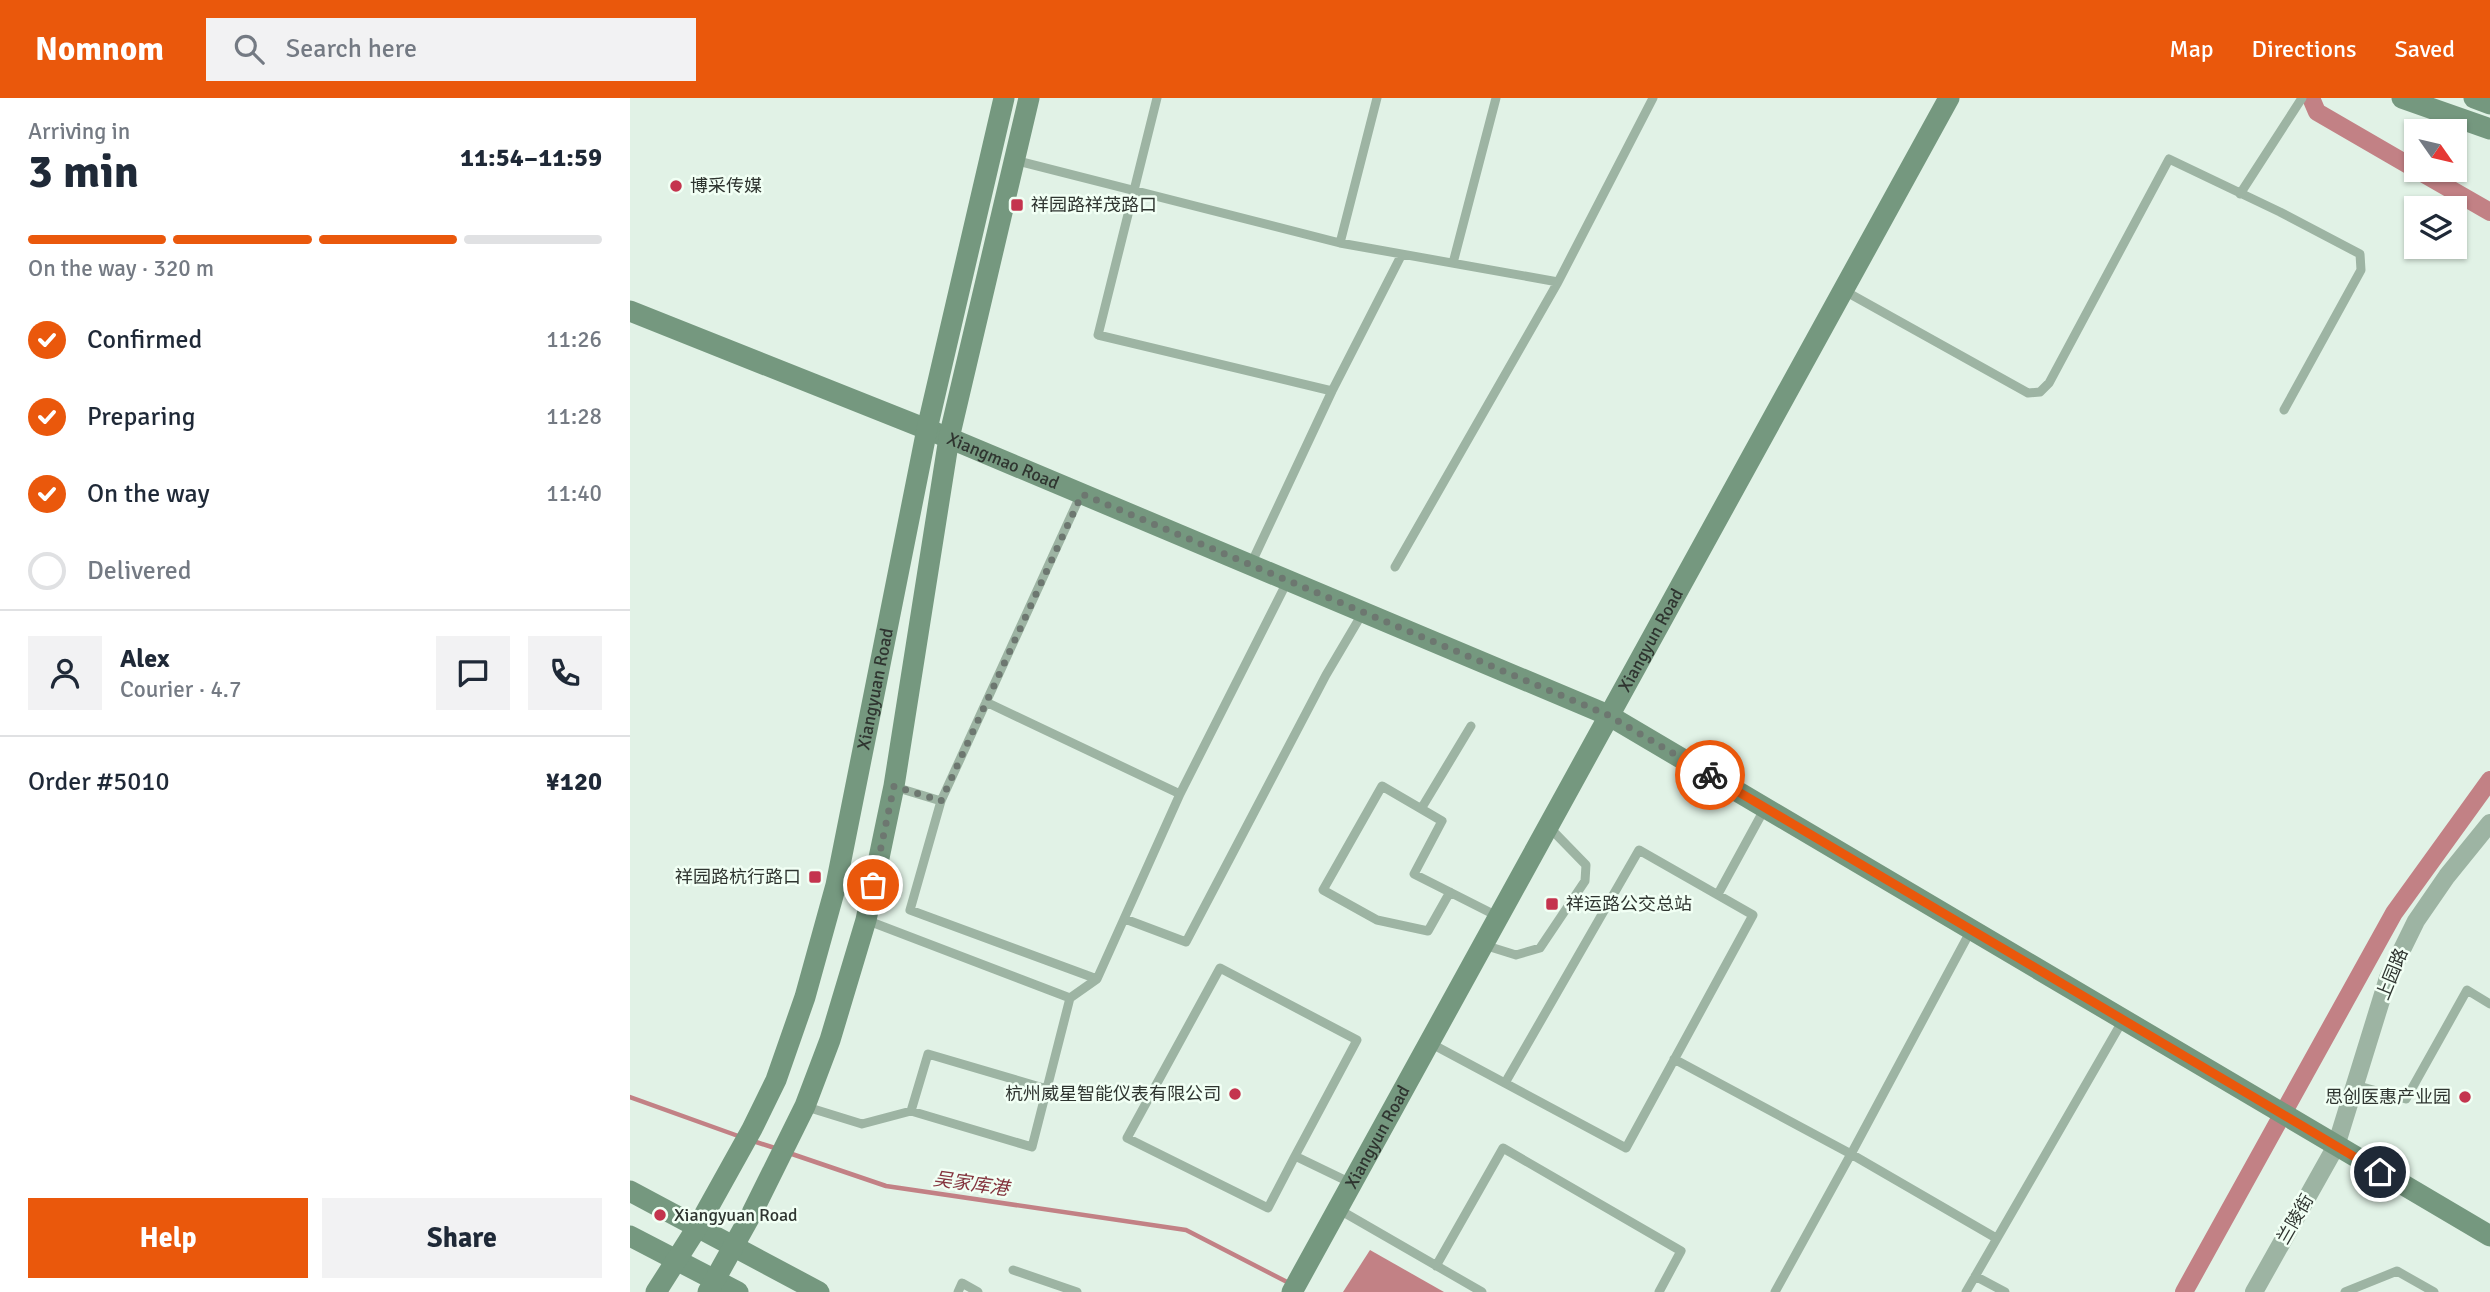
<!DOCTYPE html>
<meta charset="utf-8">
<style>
:root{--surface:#fff;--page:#f2f2f3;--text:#1f2937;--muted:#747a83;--line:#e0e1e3;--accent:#ea580c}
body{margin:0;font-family:Signika,"Noto Sans SC",sans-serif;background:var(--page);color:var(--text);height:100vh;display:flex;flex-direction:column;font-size:26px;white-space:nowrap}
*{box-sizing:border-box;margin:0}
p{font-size:23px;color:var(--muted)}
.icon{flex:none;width:38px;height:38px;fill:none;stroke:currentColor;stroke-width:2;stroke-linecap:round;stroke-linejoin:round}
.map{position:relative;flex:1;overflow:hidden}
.sheet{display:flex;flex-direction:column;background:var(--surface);width:630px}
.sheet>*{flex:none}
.needle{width:46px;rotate:124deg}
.controls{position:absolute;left:1774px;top:21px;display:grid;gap:14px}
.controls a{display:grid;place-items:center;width:63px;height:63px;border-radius:0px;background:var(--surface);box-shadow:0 2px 5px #0004;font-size:35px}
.pin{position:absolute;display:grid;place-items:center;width:60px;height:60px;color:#fff;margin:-30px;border:4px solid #fff;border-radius:50%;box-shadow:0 2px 7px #0007}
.courier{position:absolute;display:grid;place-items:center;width:70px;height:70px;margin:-35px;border:5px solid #ea580c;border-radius:50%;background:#fff;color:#222;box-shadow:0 2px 9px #0007}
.summary em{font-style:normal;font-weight:800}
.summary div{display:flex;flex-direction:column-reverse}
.summary{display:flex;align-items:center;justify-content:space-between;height:119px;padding:0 28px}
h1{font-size:46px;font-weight:800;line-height:52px}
.bar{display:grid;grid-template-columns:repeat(4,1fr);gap:10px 7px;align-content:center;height:84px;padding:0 28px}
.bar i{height:9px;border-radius:5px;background:var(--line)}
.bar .current{background:var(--accent)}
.bar p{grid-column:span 4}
.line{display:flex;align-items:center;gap:18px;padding:0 28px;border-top:2px solid var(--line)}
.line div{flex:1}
.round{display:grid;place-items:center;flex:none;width:74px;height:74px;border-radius:0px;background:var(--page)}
ol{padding:0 28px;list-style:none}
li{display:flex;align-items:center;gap:21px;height:77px}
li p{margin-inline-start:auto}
li .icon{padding:7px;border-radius:50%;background:var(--accent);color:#fff;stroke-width:4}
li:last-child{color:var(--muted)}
li i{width:38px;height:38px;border:4px solid var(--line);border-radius:50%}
.button{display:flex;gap:14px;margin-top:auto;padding:14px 28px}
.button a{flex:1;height:80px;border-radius:0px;background:var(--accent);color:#fff;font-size:28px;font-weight:800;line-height:80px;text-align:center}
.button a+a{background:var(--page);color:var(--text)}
header{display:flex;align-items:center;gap:42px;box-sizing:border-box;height:98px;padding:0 35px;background:var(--accent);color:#fff}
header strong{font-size:33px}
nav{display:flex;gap:38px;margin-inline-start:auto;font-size:24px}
.search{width:490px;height:63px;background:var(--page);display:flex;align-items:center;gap:18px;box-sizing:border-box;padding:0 24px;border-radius:0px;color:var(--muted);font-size:26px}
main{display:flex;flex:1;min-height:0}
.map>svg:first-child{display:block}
</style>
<header>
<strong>Nomnom</strong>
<div class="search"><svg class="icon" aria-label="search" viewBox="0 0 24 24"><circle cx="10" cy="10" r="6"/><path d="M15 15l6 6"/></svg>Search here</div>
<nav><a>Map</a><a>Directions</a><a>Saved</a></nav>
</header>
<main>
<section class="sheet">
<div class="summary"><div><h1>3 min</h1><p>Arriving in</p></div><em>11:54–11:59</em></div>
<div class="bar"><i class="current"></i><i class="current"></i><i class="current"></i><i></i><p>On the way · 320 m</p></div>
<ol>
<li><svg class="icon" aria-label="check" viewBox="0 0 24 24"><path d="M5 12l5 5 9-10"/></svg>Confirmed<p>11:26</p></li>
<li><svg class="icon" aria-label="check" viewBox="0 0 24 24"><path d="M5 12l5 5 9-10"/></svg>Preparing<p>11:28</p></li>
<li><svg class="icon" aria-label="check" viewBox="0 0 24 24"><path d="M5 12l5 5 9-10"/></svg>On the way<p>11:40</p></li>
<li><i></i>Delivered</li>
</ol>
<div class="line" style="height:126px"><a class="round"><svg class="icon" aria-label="person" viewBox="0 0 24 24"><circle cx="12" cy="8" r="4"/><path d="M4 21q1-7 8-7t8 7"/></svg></a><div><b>Alex</b><p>Courier · 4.7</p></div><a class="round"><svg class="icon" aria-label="chat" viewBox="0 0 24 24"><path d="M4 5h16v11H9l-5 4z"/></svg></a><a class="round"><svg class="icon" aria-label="phone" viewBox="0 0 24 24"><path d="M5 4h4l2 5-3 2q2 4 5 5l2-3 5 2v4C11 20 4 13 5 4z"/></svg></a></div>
<div class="line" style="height:91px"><div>Order #5010</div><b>¥120</b></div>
<div class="button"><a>Help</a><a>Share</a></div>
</section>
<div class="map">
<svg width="1860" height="1194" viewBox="0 0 1860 1194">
<rect width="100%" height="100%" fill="#e1f2e6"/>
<!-- water -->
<path fill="#c28185" d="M 740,1152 L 814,1194 L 713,1194 Z"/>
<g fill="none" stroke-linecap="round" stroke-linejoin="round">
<!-- stream -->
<path stroke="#c28185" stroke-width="4.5" d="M 0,999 L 111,1039
M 123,1043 L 148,1051
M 159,1055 L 256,1088 L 556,1132 L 661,1186"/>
<!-- canal -->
<path stroke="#c28185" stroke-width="18" d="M 1681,0 L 1687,14 L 1787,72
M 1787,72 L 1860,114
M 1554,1194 L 1764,815 L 1860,682"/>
<!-- lane -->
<path stroke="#9db4a3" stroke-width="9" d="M 527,0 L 468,237 L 702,293
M 384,62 L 710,145 L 928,184
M 1610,96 L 1672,0
M 710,145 L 747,0
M 823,165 L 866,0
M 1213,192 L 1398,295 L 1410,294 L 1419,285 L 1539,61 L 1650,114 L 1730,156 L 1731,172 L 1654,312
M 621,466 L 702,293 L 772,156
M 765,469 L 928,184 L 1023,0
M 356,604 L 550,696
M 265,689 L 311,703 L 451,396
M 311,703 L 280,812 L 467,881
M 791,711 L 841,628
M 820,794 L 798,833 L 747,822 L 693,792 L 752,688 L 812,723 L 784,776 L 867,818
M 1088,796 L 1135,710
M 495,821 L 556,844 L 696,577 L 732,516
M 854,847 L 886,857 L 910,850 L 955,783 L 956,767 L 919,729
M 440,900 L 467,881 L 550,696 L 657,484
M 800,945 L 996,1050 L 1123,817 L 1009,752 L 875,985
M 1044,961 L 1221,1056 L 1341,832
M 1725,987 L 1776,1001 L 1837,892 L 1860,906
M 177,1009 L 232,1026 L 281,1013 L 402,1049 L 440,900 L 236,822
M 281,1013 L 298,956 L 417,991
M 665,1058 L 638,1110 L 497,1040 L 590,870 L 727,942 L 665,1058 L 721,1085
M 708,1111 L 852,1194
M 806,1168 L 873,1050 L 1051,1153 L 1029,1194
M 383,1172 L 447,1194
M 1345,1178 L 1375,1194
M 328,1194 L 332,1185 L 348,1194
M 1145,1194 L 1221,1056 L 1366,1140
M 1336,1194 L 1493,922
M 1715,1194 L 1767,1173 L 1804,1194"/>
<!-- street -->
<path stroke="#9db4a3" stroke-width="18" d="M 1624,1194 L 1706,1048 L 1758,880 L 1786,823 L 1817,778 L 1860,725"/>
<!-- secondary -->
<g stroke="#75987f" stroke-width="21">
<path d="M 1772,0 L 1860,31"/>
<path d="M 1844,0 L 1860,6"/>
<path id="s1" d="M 0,213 L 319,340 L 978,617 L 1860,1138"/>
<path d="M 0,1093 L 189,1194"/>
<path d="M 0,1138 L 108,1194"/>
<path id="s2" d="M 26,1194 L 68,1128 L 122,1031 L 146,982 L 175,899 L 206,787 L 297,331 L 374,0"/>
<path d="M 78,1194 L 122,1115 L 175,1008 L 200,942 L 236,822 L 264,688 L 319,340 L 399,0"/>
<path id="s3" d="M 662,1194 L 1319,0"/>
</g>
</g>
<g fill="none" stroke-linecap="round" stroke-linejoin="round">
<!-- done -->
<path stroke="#6d7770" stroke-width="7" stroke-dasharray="0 12.6" d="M 243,787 L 264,688 L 311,703 L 452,396 L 978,617 L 1080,677"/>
<!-- route -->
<path stroke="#ea580c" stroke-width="9" d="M 1080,677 L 1750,1074"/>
</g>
<!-- markers -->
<g fill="#c4344e" stroke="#f1fff4" stroke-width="2.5">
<circle cx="46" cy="88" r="7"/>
<rect x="380" y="100" width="14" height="14" rx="3.5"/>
<rect x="178" y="772" width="14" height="14" rx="3.5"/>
<rect x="915" y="799" width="14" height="14" rx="3.5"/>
<circle cx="605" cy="996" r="7"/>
<circle cx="1835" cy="999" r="7"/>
<circle cx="30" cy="1117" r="7"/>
</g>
<g text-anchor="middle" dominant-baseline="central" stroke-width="5" stroke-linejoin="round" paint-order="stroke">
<!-- poi labels -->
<g font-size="18" fill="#2f3530" stroke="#f1fff4" text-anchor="start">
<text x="60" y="88">博采传媒</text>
<text x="401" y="107">祥园路祥茂路口</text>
<text x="171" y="779" text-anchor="end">祥园路杭行路口</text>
<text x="936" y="806">祥运路公交总站</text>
<text x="591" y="996" text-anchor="end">杭州威星智能仪表有限公司</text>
<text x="1821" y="999" text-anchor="end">思创医惠产业园</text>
<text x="44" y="1117">Xiangyuan Road</text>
</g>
<!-- street labels -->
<g font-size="18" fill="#2f3530" stroke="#f1fff4">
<text stroke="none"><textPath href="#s1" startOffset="402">Xiangmao Road</textPath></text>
<text stroke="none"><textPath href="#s3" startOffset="744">Xiangyun Road</textPath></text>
<text stroke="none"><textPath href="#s2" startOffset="648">Xiangyuan Road</textPath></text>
<text transform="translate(1762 876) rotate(-68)">上园路</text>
<text stroke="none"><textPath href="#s3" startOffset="177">Xiangyun Road</textPath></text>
<text transform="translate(1665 1121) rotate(-60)">兰陵街</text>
</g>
<!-- water labels -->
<g font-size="19" font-style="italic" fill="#84343e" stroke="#f1fff4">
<text transform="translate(341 1086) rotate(8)">吴家库港</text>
</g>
</g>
</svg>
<div class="controls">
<a><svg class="needle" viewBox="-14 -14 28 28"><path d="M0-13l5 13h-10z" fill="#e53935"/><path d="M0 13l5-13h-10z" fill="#747a83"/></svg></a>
<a><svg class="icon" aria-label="layers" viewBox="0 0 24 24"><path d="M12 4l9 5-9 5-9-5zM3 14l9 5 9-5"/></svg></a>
</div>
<div class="pin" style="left:243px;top:787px;background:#ea580c"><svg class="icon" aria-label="bag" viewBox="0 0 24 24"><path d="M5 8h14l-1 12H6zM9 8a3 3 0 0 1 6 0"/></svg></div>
<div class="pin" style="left:1750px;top:1074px;background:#1f2937"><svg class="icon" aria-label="home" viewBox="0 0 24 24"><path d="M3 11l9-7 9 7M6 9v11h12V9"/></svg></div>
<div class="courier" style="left:1080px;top:677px"><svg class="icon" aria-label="bike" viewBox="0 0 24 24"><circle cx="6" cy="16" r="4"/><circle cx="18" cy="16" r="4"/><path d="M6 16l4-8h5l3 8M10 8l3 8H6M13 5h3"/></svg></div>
</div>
</main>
